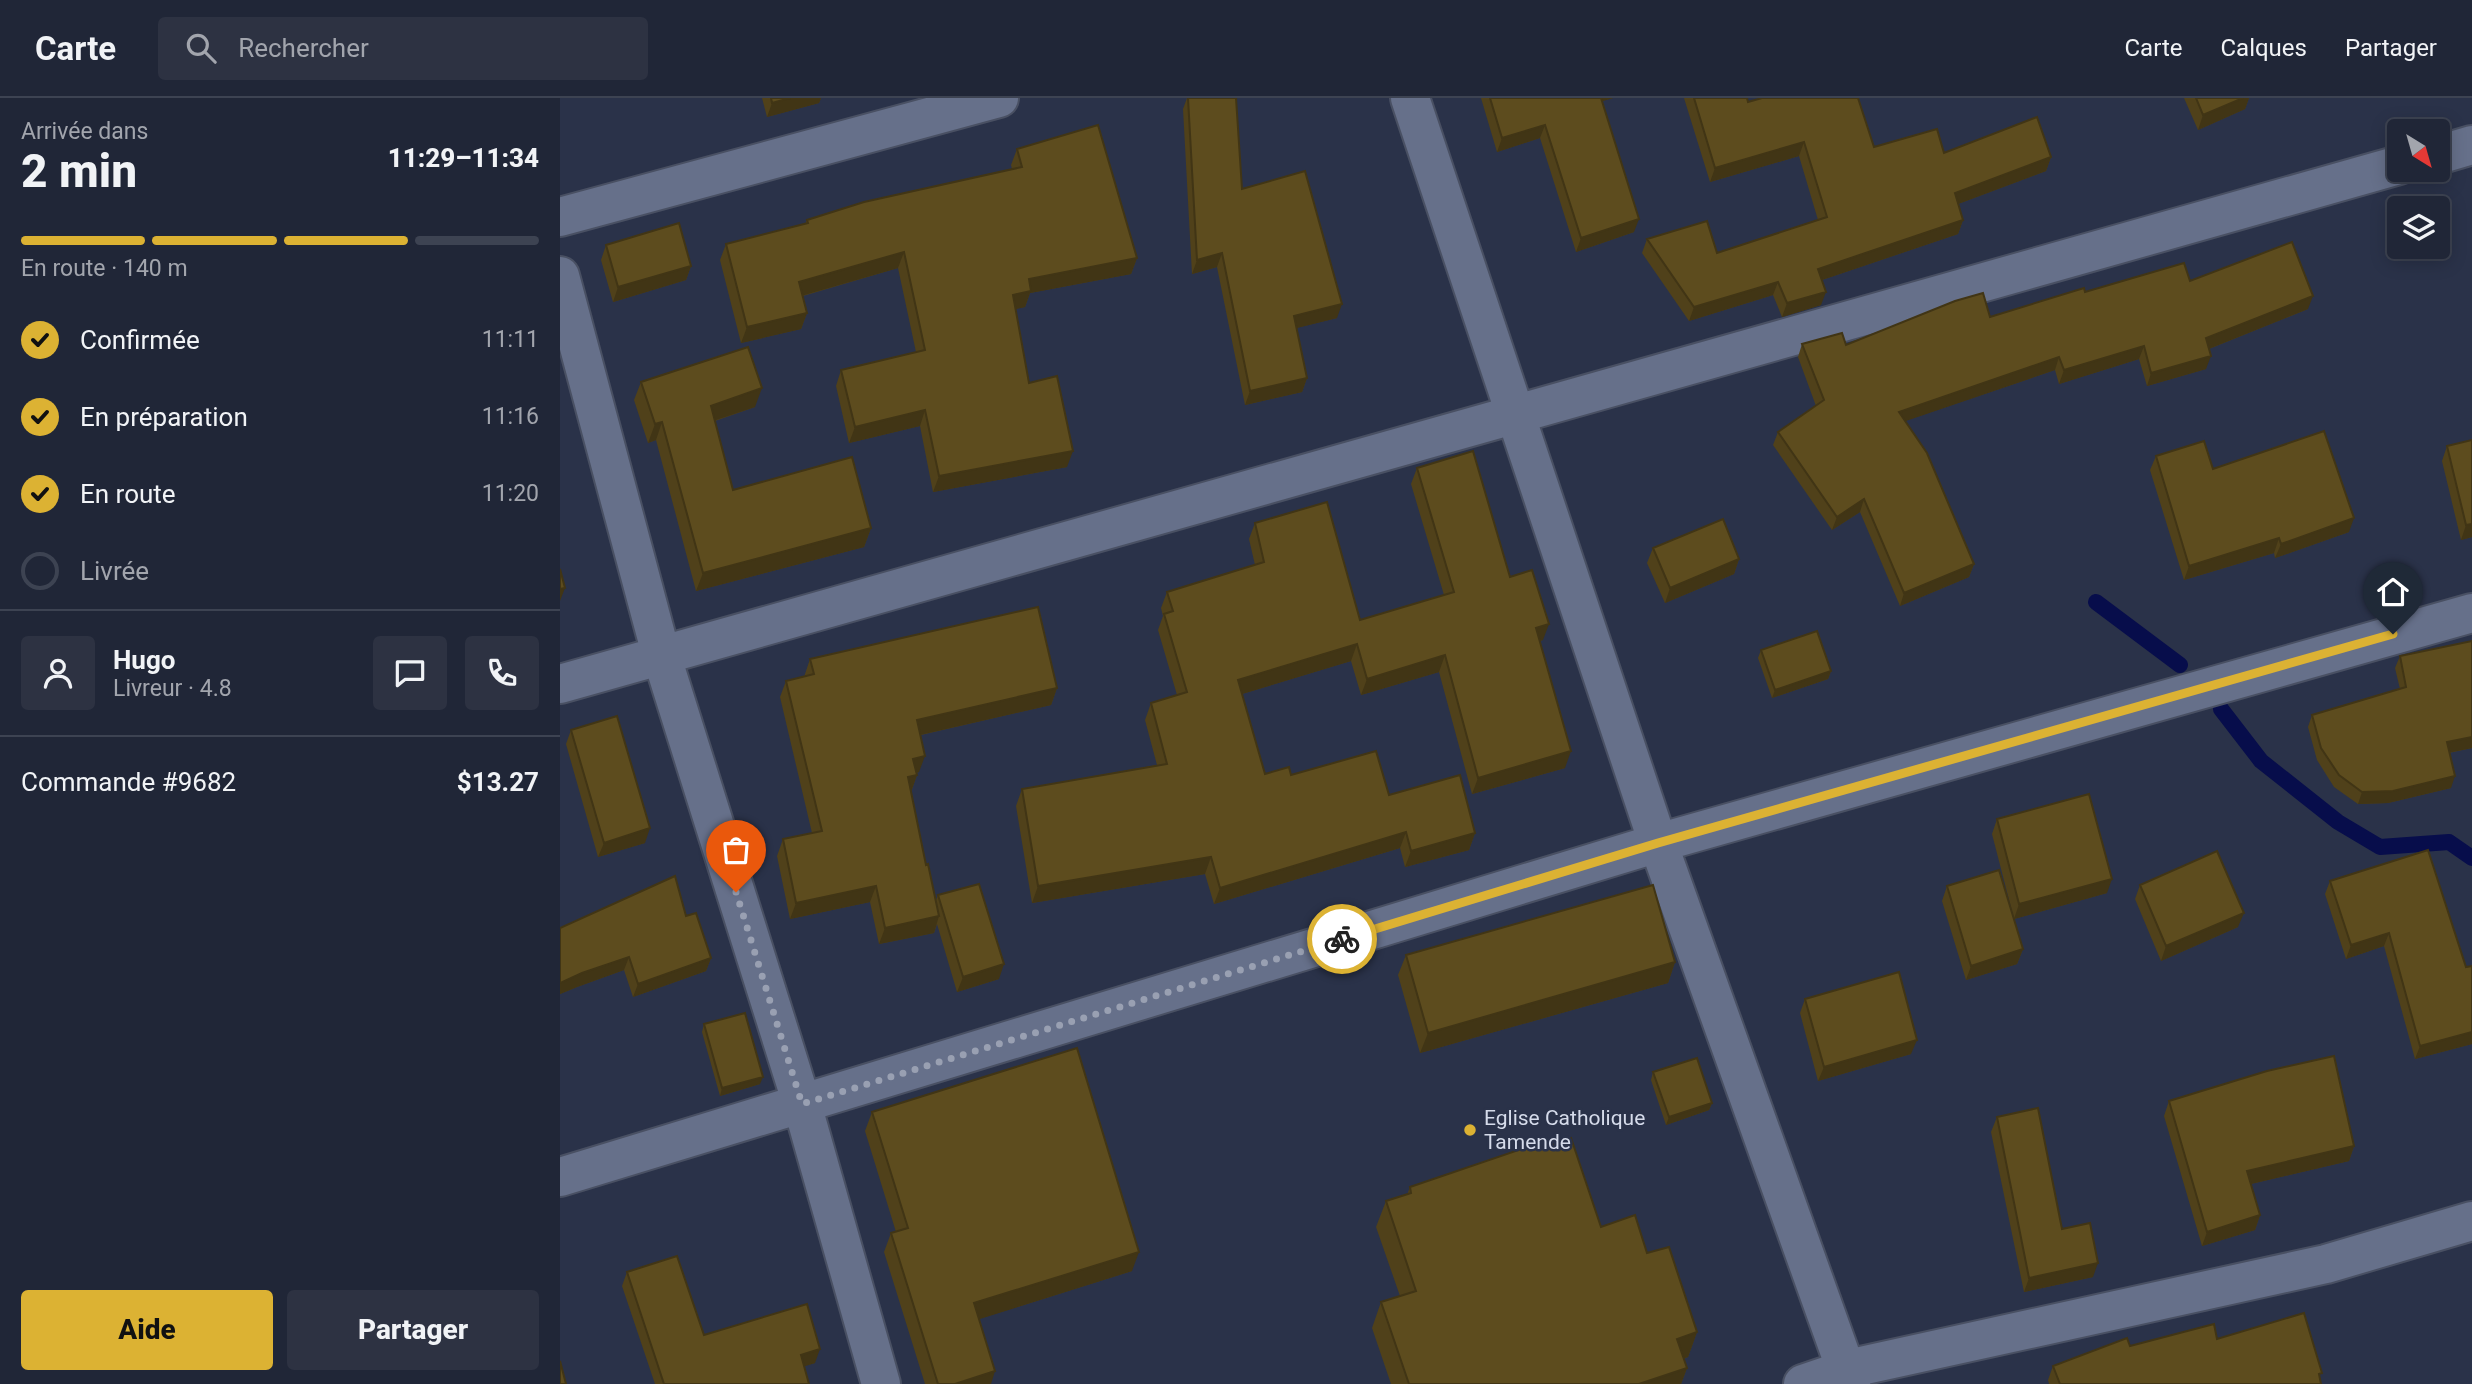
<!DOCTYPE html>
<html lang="fr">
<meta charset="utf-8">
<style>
:root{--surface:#202637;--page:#2d3242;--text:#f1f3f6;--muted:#a2a5ad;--line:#3d4352;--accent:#dcb233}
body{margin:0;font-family:Roboto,sans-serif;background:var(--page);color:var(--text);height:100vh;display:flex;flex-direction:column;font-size:26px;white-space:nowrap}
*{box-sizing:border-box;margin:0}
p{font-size:23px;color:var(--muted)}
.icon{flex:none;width:38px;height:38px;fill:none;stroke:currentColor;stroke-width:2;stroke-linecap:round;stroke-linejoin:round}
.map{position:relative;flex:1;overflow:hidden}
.sheet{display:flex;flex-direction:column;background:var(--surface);width:560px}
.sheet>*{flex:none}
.needle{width:46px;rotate:143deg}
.buttons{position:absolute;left:1827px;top:21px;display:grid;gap:14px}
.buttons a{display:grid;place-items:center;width:63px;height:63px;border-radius:7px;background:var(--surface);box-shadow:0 4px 18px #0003,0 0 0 2px var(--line);font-size:35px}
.pin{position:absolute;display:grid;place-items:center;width:60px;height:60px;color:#fff;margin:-72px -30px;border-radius:50% 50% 50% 0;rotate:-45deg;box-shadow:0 0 7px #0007}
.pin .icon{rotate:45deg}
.courier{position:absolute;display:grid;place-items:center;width:70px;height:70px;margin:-35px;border:5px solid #dcb233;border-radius:50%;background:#fff;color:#222;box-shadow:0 2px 9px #0007}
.head em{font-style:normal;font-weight:800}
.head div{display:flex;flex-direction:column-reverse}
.head{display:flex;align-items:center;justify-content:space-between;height:119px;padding:0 21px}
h1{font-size:46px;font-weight:800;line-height:52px}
.bar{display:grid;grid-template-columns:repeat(4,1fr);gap:10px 7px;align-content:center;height:84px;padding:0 21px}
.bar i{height:9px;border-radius:5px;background:var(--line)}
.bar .selected{background:var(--accent)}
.bar p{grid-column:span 4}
.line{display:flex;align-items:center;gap:18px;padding:0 21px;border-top:2px solid var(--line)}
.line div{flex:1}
.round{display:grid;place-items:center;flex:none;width:74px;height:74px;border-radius:7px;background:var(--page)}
ol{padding:0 21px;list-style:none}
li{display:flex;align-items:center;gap:21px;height:77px}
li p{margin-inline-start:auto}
li .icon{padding:7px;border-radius:50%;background:var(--accent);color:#111;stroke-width:4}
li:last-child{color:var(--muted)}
li i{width:38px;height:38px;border:4px solid var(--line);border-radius:50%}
.primary-button{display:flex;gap:14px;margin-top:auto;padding:14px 21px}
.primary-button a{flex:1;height:80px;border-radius:7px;background:var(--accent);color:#111;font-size:28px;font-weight:800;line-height:80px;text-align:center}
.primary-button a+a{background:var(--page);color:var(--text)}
header{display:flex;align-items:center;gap:42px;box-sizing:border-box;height:98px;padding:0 35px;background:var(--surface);border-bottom:2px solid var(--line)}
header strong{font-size:33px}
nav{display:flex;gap:38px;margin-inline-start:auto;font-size:24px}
.search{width:490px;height:63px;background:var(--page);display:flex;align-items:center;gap:18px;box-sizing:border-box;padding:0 24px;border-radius:7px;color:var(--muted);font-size:26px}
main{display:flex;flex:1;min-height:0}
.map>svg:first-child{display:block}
</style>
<header>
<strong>Carte</strong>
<div class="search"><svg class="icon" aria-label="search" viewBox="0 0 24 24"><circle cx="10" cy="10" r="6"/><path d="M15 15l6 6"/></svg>Rechercher</div>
<nav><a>Carte</a><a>Calques</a><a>Partager</a></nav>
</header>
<main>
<section class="sheet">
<div class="head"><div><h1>2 min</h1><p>Arrivée dans</p></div><em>11:29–11:34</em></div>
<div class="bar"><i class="selected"></i><i class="selected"></i><i class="selected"></i><i></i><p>En route · 140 m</p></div>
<ol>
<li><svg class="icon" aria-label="check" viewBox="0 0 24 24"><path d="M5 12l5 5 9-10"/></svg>Confirmée<p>11:11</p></li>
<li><svg class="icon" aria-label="check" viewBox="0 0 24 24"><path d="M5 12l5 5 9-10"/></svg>En préparation<p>11:16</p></li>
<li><svg class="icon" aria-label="check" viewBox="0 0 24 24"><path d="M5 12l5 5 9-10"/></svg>En route<p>11:20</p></li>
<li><i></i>Livrée</li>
</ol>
<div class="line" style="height:126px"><a class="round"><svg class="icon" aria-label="person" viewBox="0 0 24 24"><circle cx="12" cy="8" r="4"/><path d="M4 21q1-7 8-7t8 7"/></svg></a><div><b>Hugo</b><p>Livreur · 4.8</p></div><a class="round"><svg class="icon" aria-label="chat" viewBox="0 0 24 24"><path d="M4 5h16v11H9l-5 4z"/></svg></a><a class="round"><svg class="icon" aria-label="phone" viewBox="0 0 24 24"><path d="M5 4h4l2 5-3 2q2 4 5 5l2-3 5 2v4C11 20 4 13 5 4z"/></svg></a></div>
<div class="line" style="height:91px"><div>Commande #9682</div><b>$13.27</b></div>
<div class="primary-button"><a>Aide</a><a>Partager</a></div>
</section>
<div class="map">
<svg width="1912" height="1286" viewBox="0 0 1912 1286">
<rect width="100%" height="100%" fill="#2a3249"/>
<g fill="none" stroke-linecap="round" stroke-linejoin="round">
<!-- stream -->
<path stroke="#070d4b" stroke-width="16" d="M 1536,504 L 1620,567
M 1661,611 L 1701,663 L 1778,724 L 1820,749 L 1889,744 L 1912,760"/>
<defs>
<path id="street" d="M 850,0 L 1098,745 L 1291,1286
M 1878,57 L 1912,47
M 0,119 L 439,0
M 0,178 L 101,556 L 242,1006 L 321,1286
M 0,586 L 1839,67
M 0,1079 L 1098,745 L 1912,515
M 1243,1286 L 1287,1271 L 1766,1166 L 1912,1123"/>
</defs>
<!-- street casing -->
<use href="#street" stroke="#495063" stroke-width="42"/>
<!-- street -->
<use href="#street" stroke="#66708a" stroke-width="38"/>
</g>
<!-- wall -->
<path fill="#50411a" d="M 202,0 L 261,0 L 259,5 L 207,19 Z
M 627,0 L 676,0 L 682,91 L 777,220 L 736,230 L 747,280 L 742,294 L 685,307 L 657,169 L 632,176 L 623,11 Z
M 921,0 L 1053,0 L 1042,3 L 1074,134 L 1016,154 L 980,40 L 937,54 Z
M 1124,0 L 1187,0 L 1188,4 L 1314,49 L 1384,55 L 1491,59 L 1486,73 L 1398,106 L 1403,122 L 1398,136 L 1262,182 L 1261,207 L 1222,219 L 1213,197 L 1129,223 L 1082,155 L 1087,141 L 1157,155 L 1258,122 L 1239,58 L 1150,84 Z
M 1624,0 L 1689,0 L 1685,11 L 1638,32 Z
M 457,51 L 577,160 L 571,176 L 470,195 L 465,209 L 455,211 L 469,285 L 507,369 L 373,394 L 360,328 L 289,345 L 276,288 L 281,272 L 356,254 L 338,170 L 243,198 L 247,215 L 241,231 L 181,245 L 160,162 L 166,146 L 245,126 L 247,122 L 452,71 L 451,67 Z
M 46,147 L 131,168 L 126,182 L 53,204 L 41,162 Z
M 1630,183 L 1748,211 L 1649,251 L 1646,271 L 1587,288 L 1579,261 L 1499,286 L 1495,272 L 1345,323 L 1414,466 L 1409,479 L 1340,508 L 1300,414 L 1272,432 L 1213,347 L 1218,334 L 1256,308 L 1238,259 L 1242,246 L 1286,247 L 1430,219 L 1525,194 Z
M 81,284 L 195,309 L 155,323 L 173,392 L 311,430 L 304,449 L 136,493 L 96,342 L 88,345 L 74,302 Z
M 1887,348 L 1912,439 L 1901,442 L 1882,363 Z
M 1596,358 L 1653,371 L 1789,434 L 1715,460 L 1714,455 L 1624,482 L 1590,372 Z
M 857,370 L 950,479 L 983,542 L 980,543 L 1005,670 L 912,696 L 879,574 L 801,597 L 791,563 L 682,596 L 705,676 L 731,677 L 829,697 L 915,735 L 909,752 L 845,769 L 840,750 L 654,806 L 645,776 L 472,805 L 456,708 L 462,691 L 597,667 L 585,622 L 591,605 L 617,597 L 598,532 L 603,518 L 601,510 L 607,494 L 695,467 L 689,441 L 695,425 L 800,522 L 884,497 L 851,386 Z
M 1093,450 L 1179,461 L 1174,476 L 1105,505 L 1087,465 Z
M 1912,543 L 1912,650 L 1889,655 L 1891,690 L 1828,705 L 1798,706 L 1774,689 L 1757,662 L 1748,629 L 1752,617 L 1840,591 L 1835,570 L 1840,558 Z
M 1201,552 L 1271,573 L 1268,581 L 1212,600 L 1198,560 Z
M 250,561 L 497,590 L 491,607 L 361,637 L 359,674 L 356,675 L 357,677 L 351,694 L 366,767 L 376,802 L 378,797 L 439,881 L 397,894 L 377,826 L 374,835 L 319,846 L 310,804 L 230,821 L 217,758 L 223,741 L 252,735 L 220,599 L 226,583 L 244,579 Z
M 11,632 L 85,745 L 38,759 L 6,646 Z
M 1437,721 L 1547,795 L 1454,821 L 1432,736 Z
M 1770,783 L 1906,869 L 1912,868 L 1912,946 L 1855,961 L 1824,848 L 1786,861 L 1765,796 Z
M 1580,787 L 1678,829 L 1601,863 L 1575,801 Z
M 1387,788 L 1463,851 L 1457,866 L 1406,882 L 1382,803 Z
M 126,818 L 151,860 L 146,873 L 73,899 L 64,872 L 17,889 L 0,896 L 0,830 Z
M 846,857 L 1115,864 L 1108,885 L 860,955 L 838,877 Z
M 1245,901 L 1351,956 L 1258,983 L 1240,915 Z
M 144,926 L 200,986 L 160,998 L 142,934 Z
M 1093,974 L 1152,1005 L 1149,1012 L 1106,1027 L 1091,982 Z
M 1609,1003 L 1794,1048 L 1789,1063 L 1691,1086 L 1700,1117 L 1695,1132 L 1642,1148 L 1604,1018 Z
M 312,1014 L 572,1173 L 419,1221 L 431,1286 L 365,1286 L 324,1154 L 331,1135 L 336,1134 L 305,1033 Z
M 1437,1019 L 1502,1131 L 1533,1179 L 1464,1194 L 1431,1034 Z
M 985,1050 L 1041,1129 L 1087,1155 L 1137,1234 L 1128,1259 L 1123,1261 L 1127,1270 L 1121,1286 L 831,1286 L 812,1230 L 821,1204 L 840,1198 L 816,1129 L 826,1103 L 847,1097 L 850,1089 Z
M 67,1174 L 144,1237 L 255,1265 L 244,1268 L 249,1286 L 95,1286 L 62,1188 Z
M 1657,1241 L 1760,1281 L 1761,1286 L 1489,1286 L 1488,1282 L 1493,1268 L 1570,1248 Z"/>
<!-- shaded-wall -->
<path fill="#413515" d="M 230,0 L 261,0 L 259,5 L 207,19 L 212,5 Z
M 1036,0 L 1053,0 L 1033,6 Z
M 1683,0 L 1689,0 L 1685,11 L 1638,32 L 1643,17 Z
M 985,27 L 980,40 L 937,54 L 942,40 Z
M 1244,44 L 1239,58 L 1150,84 L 1155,70 Z
M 1491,59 L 1486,73 L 1390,109 L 1395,95 Z
M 1079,121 L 1074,134 L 1016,154 L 1021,140 Z
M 1403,122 L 1398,136 L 1253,185 L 1258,171 Z
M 344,154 L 338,170 L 234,200 L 239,184 Z
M 662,155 L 657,169 L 632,176 L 637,162 Z
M 577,160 L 571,176 L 470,195 L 465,209 L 447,213 L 453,197 L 469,181 Z
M 131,168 L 126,182 L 53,204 L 58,189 Z
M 1218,184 L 1213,197 L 1129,223 L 1134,209 Z
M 1266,194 L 1261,207 L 1222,219 L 1227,205 Z
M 1753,198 L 1748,211 L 1641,254 L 1646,240 Z
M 782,206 L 777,220 L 729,232 L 734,218 Z
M 247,215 L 241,231 L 181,245 L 187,229 Z
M 1584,248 L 1579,261 L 1499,286 L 1504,272 Z
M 1651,258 L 1646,271 L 1587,288 L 1591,275 Z
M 1499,259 L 1495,272 L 1334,327 L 1339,314 Z
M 747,280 L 742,294 L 685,307 L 690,293 Z
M 202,290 L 195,309 L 144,326 L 151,308 Z
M 365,312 L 360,328 L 289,345 L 295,329 Z
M 102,324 L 96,342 L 88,345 L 95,326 Z
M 513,353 L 507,369 L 373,394 L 379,378 Z
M 1304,401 L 1300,414 L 1272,432 L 1277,419 Z
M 1794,420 L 1789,434 L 1715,460 L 1721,446 Z
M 1912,426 L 1912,439 L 1901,442 L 1906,427 Z
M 311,430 L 304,449 L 136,493 L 143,475 Z
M 1719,440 L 1714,455 L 1624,482 L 1629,468 Z
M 1179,461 L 1174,476 L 1105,505 L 1110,490 Z
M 1414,466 L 1409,479 L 1340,508 L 1344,495 Z
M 5,490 L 0,503 L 0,491 Z
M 989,526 L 983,542 L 970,546 L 976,530 Z
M 797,546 L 791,563 L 672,599 L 678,582 Z
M 885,557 L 879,574 L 801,597 L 807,581 Z
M 1271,573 L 1268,581 L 1212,600 L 1215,592 Z
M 497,590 L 491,607 L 351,639 L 357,622 Z
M 1912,639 L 1912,650 L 1882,656 L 1887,644 Z
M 1011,653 L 1005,670 L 912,696 L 918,680 Z
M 365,658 L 359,674 L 347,677 L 353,661 Z
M 357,677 L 351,694 L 348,679 Z
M 1895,678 L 1891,690 L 1828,705 L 1798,706 L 1802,694 Z
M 90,730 L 85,745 L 38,759 L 44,745 Z
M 846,734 L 840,750 L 654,806 L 660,790 Z
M 915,735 L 909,752 L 845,769 L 851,753 Z
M 651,759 L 645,776 L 472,805 L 478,788 Z
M 1552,781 L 1547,795 L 1454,821 L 1459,806 Z
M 316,788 L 310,804 L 230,821 L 236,805 Z
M 1684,815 L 1678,829 L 1601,863 L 1606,848 Z
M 379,818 L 374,835 L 319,846 L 325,830 Z
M 1829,835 L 1824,848 L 1786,861 L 1791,847 Z
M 1463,851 L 1457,866 L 1406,882 L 1411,868 Z
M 69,859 L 64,872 L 17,889 L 0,896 L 0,885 L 22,875 Z
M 151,860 L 146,873 L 73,899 L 78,886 Z
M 1115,864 L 1108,885 L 860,955 L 868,935 Z
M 444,866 L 439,881 L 397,894 L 403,879 Z
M 1912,934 L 1912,946 L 1855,961 L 1860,948 Z
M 1357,942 L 1351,956 L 1258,983 L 1264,969 Z
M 203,979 L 200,986 L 160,998 L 162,990 Z
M 1152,1005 L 1149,1012 L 1106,1027 L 1109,1019 Z
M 1794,1048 L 1789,1063 L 1682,1088 L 1687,1073 Z
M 1700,1117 L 1695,1132 L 1642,1148 L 1647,1134 Z
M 579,1154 L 572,1173 L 407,1225 L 414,1205 Z
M 1538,1165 L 1533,1179 L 1464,1194 L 1469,1180 Z
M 1137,1234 L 1128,1259 L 1107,1266 L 1117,1241 Z
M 260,1251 L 255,1265 L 236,1271 L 241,1257 Z
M 1127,1270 L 1121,1286 L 1079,1286 Z
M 435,1273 L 431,1286 L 395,1286 Z"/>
<!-- building -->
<path fill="#5d4c1e" stroke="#413515" stroke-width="2" d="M 211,0 L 230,0 L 212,5 Z
M 628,0 L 676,0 L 682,91 L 745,73 L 782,206 L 734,218 L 747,280 L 690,293 L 662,155 L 637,162 Z
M 930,0 L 1041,0 L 1079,121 L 1021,140 L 985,27 L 942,40 Z
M 1134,0 L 1187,0 L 1188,4 L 1202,0 L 1298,0 L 1314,49 L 1377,31 L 1384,55 L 1477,19 L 1491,59 L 1395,95 L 1403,122 L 1258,171 L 1266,194 L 1227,205 L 1218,184 L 1134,209 L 1087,141 L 1147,123 L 1157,155 L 1267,119 L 1244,44 L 1155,70 Z
M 1636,0 L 1683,0 L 1643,17 Z
M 538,27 L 577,160 L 469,181 L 471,193 L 453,197 L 469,285 L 497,278 L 513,353 L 379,378 L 365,312 L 295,329 L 281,272 L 365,252 L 344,154 L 239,184 L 247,215 L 187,229 L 166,146 L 248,125 L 247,122 L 304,104 L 462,69 L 457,51 Z
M 119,125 L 131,168 L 58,189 L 46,147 Z
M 1732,144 L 1753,198 L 1646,240 L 1651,258 L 1591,275 L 1584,248 L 1504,272 L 1499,259 L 1339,314 L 1367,355 L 1414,466 L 1344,495 L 1304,401 L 1277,419 L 1218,334 L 1264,302 L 1242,246 L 1282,235 L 1286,247 L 1395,203 L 1423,195 L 1430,219 L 1524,190 L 1525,194 L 1624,165 L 1630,183 Z
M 188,249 L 202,290 L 151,308 L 173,392 L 292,359 L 311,430 L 143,475 L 102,324 L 95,326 L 81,284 Z
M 1764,333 L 1794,420 L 1721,446 L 1719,440 L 1629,468 L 1596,358 L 1644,343 L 1653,371 Z
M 1912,342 L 1912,426 L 1906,427 L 1887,348 Z
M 913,353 L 950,479 L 972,472 L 989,526 L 976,530 L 1011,653 L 918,680 L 885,557 L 807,581 L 797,546 L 678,582 L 705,676 L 729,669 L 731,677 L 816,653 L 829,697 L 900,677 L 915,735 L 851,753 L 846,734 L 660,790 L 651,759 L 478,788 L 462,691 L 607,666 L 591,605 L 627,594 L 604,516 L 613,513 L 607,494 L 704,464 L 695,425 L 767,404 L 800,522 L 894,494 L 857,370 Z
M 1163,421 L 1179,461 L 1110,490 L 1093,450 Z
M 0,471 L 5,490 L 0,491 Z
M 478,509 L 497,590 L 357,622 L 365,658 L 353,661 L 357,677 L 348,679 L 366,767 L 368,766 L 379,818 L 325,830 L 316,788 L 236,805 L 223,741 L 262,733 L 226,583 L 254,576 L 250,561 Z
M 1257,533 L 1271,573 L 1215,592 L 1201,552 Z
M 1912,543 L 1912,639 L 1887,644 L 1895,678 L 1833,693 L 1802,694 L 1779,677 L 1761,650 L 1752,617 L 1846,589 L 1840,558 Z
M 57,618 L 90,730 L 44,745 L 11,632 Z
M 1529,696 L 1552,781 L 1459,806 L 1437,721 Z
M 1868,752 L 1906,869 L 1912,868 L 1912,934 L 1860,948 L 1829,835 L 1791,847 L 1770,783 Z
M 1657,753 L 1684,815 L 1606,848 L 1580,787 Z
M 1439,772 L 1463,851 L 1411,868 L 1387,788 Z
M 115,778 L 126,818 L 136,815 L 151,860 L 78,886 L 69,859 L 22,875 L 0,885 L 0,830 Z
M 419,786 L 444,866 L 403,879 L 378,797 Z
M 1093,787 L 1115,864 L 868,935 L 846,857 Z
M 1339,874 L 1357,942 L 1264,969 L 1245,901 Z
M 185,915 L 203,979 L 162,990 L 144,926 Z
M 517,950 L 579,1154 L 414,1205 L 435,1273 L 395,1286 L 378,1286 L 331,1135 L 348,1130 L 312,1014 Z
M 1774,958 L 1794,1048 L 1687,1073 L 1700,1117 L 1647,1134 L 1609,1003 L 1707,973 Z
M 1137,960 L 1152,1005 L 1109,1019 L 1093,974 Z
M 1478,1010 L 1502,1131 L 1530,1125 L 1538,1165 L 1469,1180 L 1437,1019 Z
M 1011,1040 L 1041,1129 L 1075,1117 L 1087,1155 L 1109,1149 L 1137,1234 L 1117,1241 L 1127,1270 L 1079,1286 L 849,1286 L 821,1204 L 856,1193 L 826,1103 L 851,1095 L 850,1089 L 982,1044 L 985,1050 Z
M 117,1158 L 144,1237 L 247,1206 L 260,1251 L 241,1257 L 249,1286 L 104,1286 L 67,1174 Z
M 1744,1215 L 1762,1275 L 1759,1276 L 1761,1286 L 1500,1286 L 1493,1268 L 1567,1240 L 1570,1248 L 1654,1226 L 1657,1241 Z
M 0,1263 L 6,1286 L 0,1286 Z"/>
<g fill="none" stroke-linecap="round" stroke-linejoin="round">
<!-- done -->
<path stroke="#99a0b2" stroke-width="7" stroke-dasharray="0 12.6" d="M 176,794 L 242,1006 L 782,841"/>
<!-- route -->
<path stroke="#dcb233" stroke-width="9" d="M 782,841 L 1098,745 L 1833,536"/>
</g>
<!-- markers -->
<circle fill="#dcb233" stroke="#2a3249" stroke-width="2.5" cx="910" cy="1032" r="7"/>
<g text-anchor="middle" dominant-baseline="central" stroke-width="5" stroke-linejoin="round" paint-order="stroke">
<!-- poi labels -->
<g font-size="21" fill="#d5dbea" stroke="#2a3249" text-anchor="start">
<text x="924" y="1020">Eglise Catholique<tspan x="924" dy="24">Tamende</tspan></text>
</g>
</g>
</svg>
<div class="buttons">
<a><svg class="needle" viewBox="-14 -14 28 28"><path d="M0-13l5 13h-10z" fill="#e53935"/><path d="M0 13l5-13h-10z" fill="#a2a5ad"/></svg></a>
<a><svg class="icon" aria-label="layers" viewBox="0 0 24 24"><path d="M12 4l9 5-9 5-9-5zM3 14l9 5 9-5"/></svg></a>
</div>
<div class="pin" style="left:176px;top:794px;background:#ea580c"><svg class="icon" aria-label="bag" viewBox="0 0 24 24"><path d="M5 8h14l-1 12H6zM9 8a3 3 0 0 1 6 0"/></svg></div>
<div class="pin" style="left:1833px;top:536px;background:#1f2937"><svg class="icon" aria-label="home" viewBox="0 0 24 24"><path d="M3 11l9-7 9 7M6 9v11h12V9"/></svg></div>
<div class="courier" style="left:782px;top:841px"><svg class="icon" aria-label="bike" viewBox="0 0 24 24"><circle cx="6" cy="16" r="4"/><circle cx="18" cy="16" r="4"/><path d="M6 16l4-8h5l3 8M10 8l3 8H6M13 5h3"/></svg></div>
</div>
</main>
